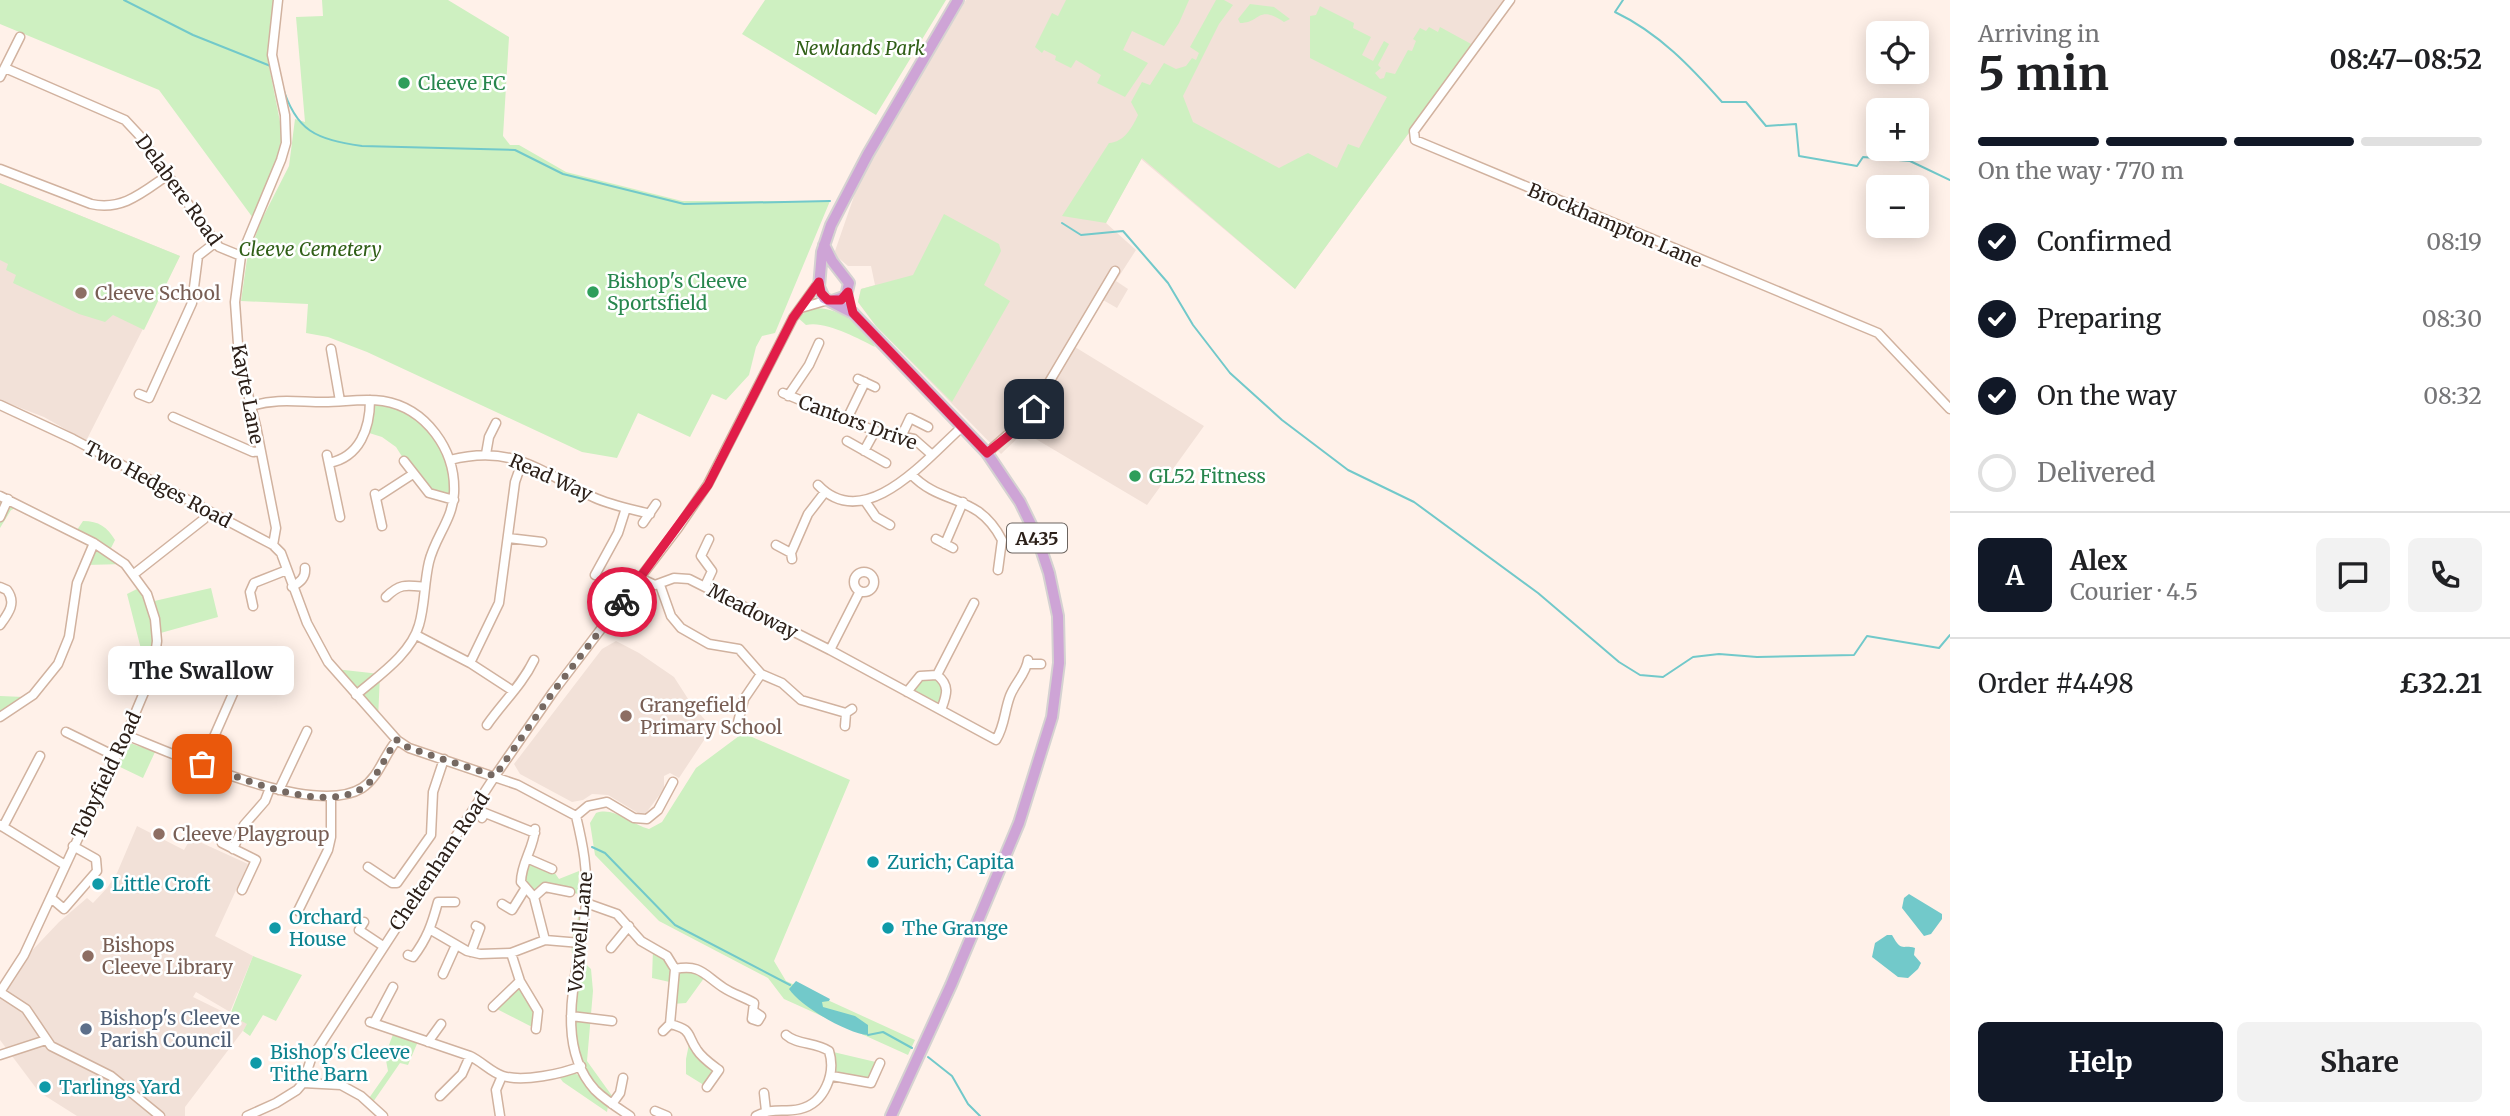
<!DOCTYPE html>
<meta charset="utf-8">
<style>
:root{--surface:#fff;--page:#f2f2f2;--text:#202124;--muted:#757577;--line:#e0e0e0;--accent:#111827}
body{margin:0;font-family:Merriweather,serif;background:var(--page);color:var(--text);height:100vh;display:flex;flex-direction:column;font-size:26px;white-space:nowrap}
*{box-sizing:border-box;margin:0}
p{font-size:23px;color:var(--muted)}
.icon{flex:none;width:38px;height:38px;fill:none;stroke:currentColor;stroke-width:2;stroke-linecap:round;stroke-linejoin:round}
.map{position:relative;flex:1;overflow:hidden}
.panel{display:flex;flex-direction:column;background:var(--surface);width:560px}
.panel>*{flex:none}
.buttons{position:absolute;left:1866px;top:21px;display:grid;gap:14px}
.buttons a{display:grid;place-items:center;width:63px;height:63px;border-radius:10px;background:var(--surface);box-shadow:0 4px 18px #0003;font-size:35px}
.pin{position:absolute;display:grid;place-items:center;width:60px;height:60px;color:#fff;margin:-30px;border-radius:14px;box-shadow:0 4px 10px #0006}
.courier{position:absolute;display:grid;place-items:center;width:70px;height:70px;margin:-35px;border:5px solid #e11d48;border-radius:50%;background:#fff;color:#222;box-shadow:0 2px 9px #0007}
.bubble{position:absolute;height:49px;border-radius:10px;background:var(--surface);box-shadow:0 4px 18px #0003;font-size:23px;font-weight:700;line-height:49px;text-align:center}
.headline em{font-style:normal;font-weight:700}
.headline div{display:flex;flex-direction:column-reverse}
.headline{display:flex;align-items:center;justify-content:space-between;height:119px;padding:0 28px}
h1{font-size:46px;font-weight:700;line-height:52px}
.bar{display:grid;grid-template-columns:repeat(4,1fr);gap:10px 7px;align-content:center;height:84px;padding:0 28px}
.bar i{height:9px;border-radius:5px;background:var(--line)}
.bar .current{background:var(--accent)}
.bar p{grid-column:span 4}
.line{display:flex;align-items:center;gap:18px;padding:0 28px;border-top:2px solid var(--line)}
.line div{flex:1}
.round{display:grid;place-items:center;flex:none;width:74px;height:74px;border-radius:10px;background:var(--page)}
ol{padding:0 28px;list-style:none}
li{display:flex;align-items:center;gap:21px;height:77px}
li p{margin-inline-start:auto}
li .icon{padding:7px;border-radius:50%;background:var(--accent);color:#fff;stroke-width:4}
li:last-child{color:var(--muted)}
li i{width:38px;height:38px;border:4px solid var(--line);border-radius:50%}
.action{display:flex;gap:14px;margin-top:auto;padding:14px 28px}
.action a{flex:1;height:80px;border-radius:10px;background:var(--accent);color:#fff;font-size:28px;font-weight:700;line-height:80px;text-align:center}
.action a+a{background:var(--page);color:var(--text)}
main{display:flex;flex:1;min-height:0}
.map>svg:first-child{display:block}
</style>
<main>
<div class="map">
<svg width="1950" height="1116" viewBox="0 0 1950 1116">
<rect width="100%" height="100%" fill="#fff1e9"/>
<!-- built -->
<path fill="#f2e1d8" d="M 966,0 L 1506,0 L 1295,289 L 1141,159 L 1106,223 L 1136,250 L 1116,281 L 1128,289 L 1117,308 L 1103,300 L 1075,347 L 1204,426 L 1147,505 L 1024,432 L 1001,454 L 876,326 L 858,302 L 861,289 L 875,285 L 871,266 L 848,266 L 836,256 L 835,251 L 861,176 Z
M 0,183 L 180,256 L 86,441 L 44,417 L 0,400 Z
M 616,641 L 639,653 L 674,677 L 692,705 L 712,728 L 679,778 L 670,773 L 664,776 L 664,789 L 646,813 L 638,813 L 608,795 L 592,794 L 583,800 L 572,802 L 520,774 L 514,764 L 602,649 Z
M 137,826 L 184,850 L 191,838 L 248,864 L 215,936 L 253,956 L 230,1012 L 196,992 L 193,997 L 248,1024 L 185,1107 L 185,1116 L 77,1116 L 39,1092 L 0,1040 L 0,992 L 23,960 L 59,922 L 87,898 L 93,903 L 107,888 L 117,873 Z"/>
<!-- green -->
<path fill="#cef0c1" d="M 0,0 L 274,0 L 268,61 L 283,137 L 281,154 L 253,218 L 159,90 L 0,24 Z
M 322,0 L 448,0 L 509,37 L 503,136 L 510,145 L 519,145 L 566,172 L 682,201 L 830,201 L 775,333 L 762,336 L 756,347 L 749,375 L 726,400 L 712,394 L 690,437 L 638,413 L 617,458 L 582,452 L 367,352 L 328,337 L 306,333 L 308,304 L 241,301 L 247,259 L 261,221 L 289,166 L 295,119 L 305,122 L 296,17 L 323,16 Z
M 765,0 L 946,0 L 876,115 L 742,34 Z
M 1066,0 L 1189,0 L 1179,23 L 1164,46 L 1132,31 L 1123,50 L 1148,63 L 1125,97 L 1097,83 L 1101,75 L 1076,60 L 1071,68 L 1055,60 L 1056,56 L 1044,50 L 1042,53 L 1035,47 L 1052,13 L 1058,16 Z
M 1216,0 L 1224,0 L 1233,5 L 1219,24 L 1183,96 L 1193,122 L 1279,168 L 1308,153 L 1337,168 L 1348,144 L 1359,148 L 1387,97 L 1310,58 L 1310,16 L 1316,15 L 1320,6 L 1354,23 L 1353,28 L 1371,37 L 1362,55 L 1373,61 L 1384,41 L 1389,44 L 1378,65 L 1381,68 L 1375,73 L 1380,79 L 1384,78 L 1386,72 L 1395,74 L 1408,50 L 1412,51 L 1416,41 L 1413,39 L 1420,28 L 1426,31 L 1429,27 L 1438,32 L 1440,27 L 1473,45 L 1295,289 L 1142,158 L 1106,223 L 1062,216 L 1109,143 C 1124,142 1132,128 1138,115 L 1131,102 L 1142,82 L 1150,85 L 1164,63 L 1176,69 L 1186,66 L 1192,58 L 1196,60 L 1199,53 L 1190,47 Z
M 1250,4 L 1274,7 L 1290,19 L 1284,22 C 1257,4 1261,23 1240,23 L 1238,19 Z
M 0,183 L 180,256 L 144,330 L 113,315 L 105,322 L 79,314 L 13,283 L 16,275 L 6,270 L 8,264 L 0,260 Z
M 944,214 L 999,244 L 1001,251 L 984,285 L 1010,301 L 952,402 L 876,326 L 858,302 L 861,289 L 913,275 Z
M 813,308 C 839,307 864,325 875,347 C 858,338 824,320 806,325 L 797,317 Z
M 370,400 L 404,407 L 444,445 L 454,500 L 442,499 L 413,474 L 396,447 L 382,437 L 366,432 Z
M 0,496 L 75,533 L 83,521 C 99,521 107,527 115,540 L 109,552 L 125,564 L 85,565 C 66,609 76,650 40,688 C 28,700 13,706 0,717 L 0,696 L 24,697 C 71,655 61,636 74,581 C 76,569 85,558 87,545 L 16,508 L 11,510 L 0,528 Z
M 143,586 L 150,602 L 211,588 L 218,617 L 157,634 L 157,647 L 141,649 L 127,594 Z
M 335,669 L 380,674 L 378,720 Z
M 929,674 L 946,685 L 941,710 L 907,692 Z
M 743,733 L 850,780 L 774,961 L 786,981 L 915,1040 L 908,1055 L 784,999 L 768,978 L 659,921 L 595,855 L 590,823 L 596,813 C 614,806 632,825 649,829 L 662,822 L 696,768 Z
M 130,743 L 155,752 L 143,778 L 118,766 L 126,747 Z
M 529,859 L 552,869 L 559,879 L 579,871 L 578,894 L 551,887 L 534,897 L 525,889 L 521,873 Z
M 587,886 L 579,958 L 591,969 L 593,991 L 587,1061 L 615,1100 L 612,1104 L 594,1089 L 572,1044 L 575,986 L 571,942 Z
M 653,949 L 675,968 L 707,974 L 686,1003 L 672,1004 L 674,983 L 652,978 Z
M 253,956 L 302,975 L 276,1021 L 263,1015 L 250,1036 L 243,1031 L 247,1024 L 230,1015 Z
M 520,981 L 533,998 L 536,1029 L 493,1007 Z
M 394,1032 L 419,1039 L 408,1065 L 400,1063 L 371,1105 L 367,1101 L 388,1071 L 385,1055 Z
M 691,1034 L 695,1047 L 719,1070 L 707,1087 L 686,1074 L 686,1059 Z
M 829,1051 L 880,1063 L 871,1083 L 832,1076 Z
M 574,1073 C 584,1076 599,1098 608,1106 L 607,1112 L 563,1082 L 560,1078 Z"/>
<!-- water -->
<path fill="#72c9ca" d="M 1909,894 L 1942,914 L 1942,919 L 1931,934 L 1924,936 L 1902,908 L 1904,898 Z
M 1887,935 L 1892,935 C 1902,953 1902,944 1915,948 L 1914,955 L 1921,963 L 1918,969 L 1908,978 L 1898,977 L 1872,957 L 1875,943 Z
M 796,981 L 830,999 L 829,1001 L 822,1002 L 823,1007 L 855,1016 L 868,1025 L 868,1035 C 848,1034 800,1006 789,989 Z"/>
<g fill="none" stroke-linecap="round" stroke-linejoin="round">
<!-- stream -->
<path stroke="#72c9ca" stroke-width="2" d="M 124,0 L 193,35 L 273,67
M 1623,0 L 1615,12 C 1659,33 1691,67 1722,102 L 1746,102 L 1766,126 L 1796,124 L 1799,156 L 1857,166 L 1863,157 L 1910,161 L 1950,180
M 282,85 C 296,132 316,139 362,146 L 515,150 L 563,174 L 684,204 L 830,201
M 1062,223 L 1081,235 L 1123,231 L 1168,283 L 1193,325 L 1230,373 L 1282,420 L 1348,470 L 1414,502 L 1538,593 L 1619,662 L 1640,675 L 1663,677 L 1693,657 L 1719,654 L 1757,657 L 1854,655 L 1867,636 L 1939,648 L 1950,635
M 592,847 L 605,853 L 675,925 L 790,985
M 868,1035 L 883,1032 L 912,1048
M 928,1057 L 952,1076 L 968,1104 L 980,1116"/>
<defs>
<path id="minor" d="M 1510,0 L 1414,131 L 1415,140 L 1878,333 L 1950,409
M 5,68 L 125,120 L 139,135 L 219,247 L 241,256
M 0,77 L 20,37
M 0,169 L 91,204 C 123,211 143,192 168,175
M 801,308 L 828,300
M 331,349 L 340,401
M 858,379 L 875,387
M 783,393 L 875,431 L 914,439 L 931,454
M 139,394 L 149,398 L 192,303 L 198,256 L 216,242
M 788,396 L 809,365 L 819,343
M 0,405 L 73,439 L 273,545 L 281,553 L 307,623 L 328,662 L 397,740 L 409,748 L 518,785 L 576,816 C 583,845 588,871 586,901 C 583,961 549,1039 595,1090 C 605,1100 618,1108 630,1116
M 251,406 C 277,398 298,402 324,402 C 344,402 363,398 383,401 C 426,408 456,450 454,493 C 453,519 435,537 429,562 C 424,583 425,605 419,625 C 411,654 378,676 356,695
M 173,417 L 253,452 L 260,451
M 847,419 L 865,382
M 901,437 L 910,418 L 928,427
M 847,441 L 886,463
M 864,451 L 875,431
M 987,453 L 1029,416 L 1115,271
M 486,454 L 489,437 L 496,423
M 327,455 L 340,517
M 450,460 C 513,444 539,471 593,497 C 610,505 631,509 650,514
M 404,461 L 429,493 L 454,500
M 329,463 C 360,457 370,428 370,400
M 911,474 C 942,507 977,492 1002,540 L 998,570
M 818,485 C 865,535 928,457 962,427
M 375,494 L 382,526
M 0,496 L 94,543 L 125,564 L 147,594 L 155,619 L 157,641 L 153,671 L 126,735 L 24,955 L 0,992
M 376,498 L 413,474
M 865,501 L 876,517 L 890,525
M 0,517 L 8,499
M 643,523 L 656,504
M 508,538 L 542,542
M 936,539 L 953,548
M 945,544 L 963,502
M 273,545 L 276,528 L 256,426 L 239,358 L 235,302 L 241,256 L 281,160 L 286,143 L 285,115 L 272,55 L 278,0
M 776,545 L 791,553
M 792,559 L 791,553 L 808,514 L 825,492
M854 582a10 10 0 1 1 20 0a10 10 0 1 1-20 0Z
M 134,574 L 204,519 L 208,511
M 595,575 L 618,533 L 626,508
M 640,578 L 655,585 L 674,578 L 689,579 L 830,650 L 996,740 C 1005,725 1004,712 1010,696 C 1015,683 1026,674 1028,660
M 660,585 L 671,616 L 681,628 L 709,644 L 739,649 L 761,674 L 782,683 L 801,700 L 846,713
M 705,586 L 712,571 L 701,556 L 709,539
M 0,587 L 7,590 C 17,603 8,614 0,625
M 292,587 C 300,582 306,578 305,568
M 386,597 C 400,583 407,585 425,587
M 253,606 L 250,592 L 254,583 L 287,570
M 416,635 L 470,663 L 499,603 L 515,482 L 522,462
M 830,650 L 860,591
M 470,663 L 513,691
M 1028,664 L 1041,664
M 937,675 L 974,603
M 907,692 L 920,676 L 937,675 C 951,686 946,696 941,710
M 0,717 L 33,695 L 58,664 L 69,637 L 77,583 L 94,543
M 738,722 L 744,699 L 761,674
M 487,725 C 503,702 522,685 534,660
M 845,726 L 846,713 L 852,709
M 66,732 L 115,756
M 126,735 C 176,755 314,818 362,788 C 379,777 384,755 397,740
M 202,764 L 235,689
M 279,790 L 307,731
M 576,816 L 588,806 L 607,802 L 634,818 L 647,819 L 658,810 L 673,782
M 482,818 L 485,813 L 535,833
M 0,825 L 65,865
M 3,827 L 40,756
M 535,829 C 534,848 521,863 521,882 L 534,897 L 545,940
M 222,843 L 256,860 L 242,890
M 233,849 L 244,825 L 265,801 L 270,788
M 529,859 L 552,869
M 368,867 L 392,883 L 397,883 L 431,835 L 433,792 L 444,759
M 534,897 L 545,887 L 570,892
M 51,898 L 64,909 L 97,871 L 96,859 L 73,846
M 586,903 L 617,914 L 641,941 L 667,956 L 675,969 L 670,1024
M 502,904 L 512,910 L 525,889
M 298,911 L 328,850 L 331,837 L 331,797
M 364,922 L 359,930 L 383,946
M 431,930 L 467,951 L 480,954 L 511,953 L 545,940 L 581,943
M 611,948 L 629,926
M 471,952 L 480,928 L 476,926
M 511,953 L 520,981 L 538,1011 L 536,1029
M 408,955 L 413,957 C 427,939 432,924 438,902 L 455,902
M 675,969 C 701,964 704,975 724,988 C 733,994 744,997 754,1003 L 752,1019 L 758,1021 L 761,1016 L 755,1012
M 443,974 L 456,945
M 0,992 L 26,1009 L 51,1046 L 111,1076 L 160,1116
M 493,1007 L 520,981
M 571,1016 L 612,1021
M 370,1022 L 470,1056 C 481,1061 492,1073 503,1076 C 523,1082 562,1074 581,1066
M 374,1023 L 393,987
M 663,1031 L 670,1024 C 693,1030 686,1034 697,1050 C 702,1058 711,1064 719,1070 L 707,1087
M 428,1042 L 441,1024
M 0,1055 L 46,1040
M 832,1076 L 871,1083 L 880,1063
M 303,1083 L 341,1085 L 361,1096 L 383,1116
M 764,1093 L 766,1111
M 440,1096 L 462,1074 L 470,1056
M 612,1104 L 620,1093 L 623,1078
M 655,1111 L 667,1116
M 247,1116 L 276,1103 L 297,1090 L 303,1083 L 311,1059 L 495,776 L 553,692 L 678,528 L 708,484 L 793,318 L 819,282
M 500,1116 L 496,1090 L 502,1076
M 756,1116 C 774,1107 782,1113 800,1109 C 825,1103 836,1073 829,1051 C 816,1042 797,1045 786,1035"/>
<path id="major" d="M 824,245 L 832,261 L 849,283 L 846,296 L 832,301
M 891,1116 L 951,985 L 1019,823 L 1052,717 L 1059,663 L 1058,616 L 1049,573 L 1037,537 L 1020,502 L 987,453 L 853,313 L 824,298 L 819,287 L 822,252 L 831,225 L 868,154 L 958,0"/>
</defs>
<!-- minor casing -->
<use href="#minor" stroke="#d1b29f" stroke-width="11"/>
<!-- major casing -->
<use href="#major" stroke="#d5d2d1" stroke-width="14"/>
<!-- minor -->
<use href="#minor" stroke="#fff" stroke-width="8"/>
<!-- major -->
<use href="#major" stroke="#cea4d6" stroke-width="10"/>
</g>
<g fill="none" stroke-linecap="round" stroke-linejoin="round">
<!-- done -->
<path stroke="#766962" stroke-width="7" stroke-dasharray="0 12.6" d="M 202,764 C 243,778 327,817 367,785 C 380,773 386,754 397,740 L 409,748 L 495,776 L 553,692 L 622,602"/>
<!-- route -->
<path stroke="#e11d48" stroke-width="9" d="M 622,602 L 708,485 L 793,318 L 819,282 L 821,293 L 828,300 L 841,300 L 848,292 L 853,313 L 987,453 L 1018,428 L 1034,409"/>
</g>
<!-- markers -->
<g fill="#2e9e5b" stroke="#fff" stroke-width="2.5">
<circle cx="404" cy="83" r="7"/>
<circle cx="593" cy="292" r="7"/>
<circle cx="1135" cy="476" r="7"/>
</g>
<g fill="#8d6e63" stroke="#fff" stroke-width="2.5">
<circle cx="81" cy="293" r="7"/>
<circle cx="626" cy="716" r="7"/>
<circle cx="159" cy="834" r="7"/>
<circle cx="88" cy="956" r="7"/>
</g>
<g fill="#0f9aa8" stroke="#fff" stroke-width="2.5">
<circle cx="873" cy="862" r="7"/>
<circle cx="98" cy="884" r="7"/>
<circle cx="275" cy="928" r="7"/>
<circle cx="888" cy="928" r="7"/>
<circle cx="256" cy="1063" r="7"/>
<circle cx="45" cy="1087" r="7"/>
</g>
<circle fill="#5c6f8a" stroke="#fff" stroke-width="2.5" cx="86" cy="1029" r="7"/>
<g text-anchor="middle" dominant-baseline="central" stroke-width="5" stroke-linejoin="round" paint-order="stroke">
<!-- shield labels -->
<rect fill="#fff" stroke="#6b635e" stroke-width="2" x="1007" y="523.5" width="60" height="29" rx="5"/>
<g font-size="18" font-weight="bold" fill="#2c2019">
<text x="1037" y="538">A435</text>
</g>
<!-- park labels -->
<g font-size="19" font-style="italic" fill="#305f17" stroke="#fff">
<text x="860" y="48">Newlands Park</text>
<text x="310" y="249">Cleeve Cemetery</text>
</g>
<!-- leisure labels -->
<g font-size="19" fill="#27864d" stroke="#fff" text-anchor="start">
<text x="418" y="83">Cleeve FC</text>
<text x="607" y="281">Bishop's Cleeve<tspan x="607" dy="22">Sportsfield</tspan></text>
<text x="1149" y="476">GL52 Fitness</text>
</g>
<!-- street labels -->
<g font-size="19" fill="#2c2019" stroke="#fff">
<text transform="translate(179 190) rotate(54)">Delabere Road</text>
<text transform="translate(1615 225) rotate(23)">Brockhampton Lane</text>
<text transform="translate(248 394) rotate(79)">Kayte Lane</text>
<text transform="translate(858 422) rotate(20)">Cantors Drive</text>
<text transform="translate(551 477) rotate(24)">Read Way</text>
<text transform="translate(158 484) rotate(28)">Two Hedges Road</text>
<text transform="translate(753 611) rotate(27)">Meadoway</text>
<text transform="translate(106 775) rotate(-65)">Tobyfield Road</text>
<text transform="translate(439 861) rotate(-56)">Cheltenham Road</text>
<text transform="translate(580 932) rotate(-85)">Voxwell Lane</text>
</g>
<!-- education labels -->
<g font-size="19" fill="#785e54" stroke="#fff" text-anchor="start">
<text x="95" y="293">Cleeve School</text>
<text x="640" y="705">Grangefield<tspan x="640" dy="22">Primary School</tspan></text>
<text x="173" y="834">Cleeve Playgroup</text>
<text x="102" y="945">Bishops<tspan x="102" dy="22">Cleeve Library</tspan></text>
</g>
<!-- culture labels -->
<g font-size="19" fill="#0d838f" stroke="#fff" text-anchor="start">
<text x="887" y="862">Zurich; Capita</text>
<text x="112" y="884">Little Croft</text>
<text x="289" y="917">Orchard<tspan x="289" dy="22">House</tspan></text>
<text x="902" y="928">The Grange</text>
<text x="270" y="1052">Bishop's Cleeve<tspan x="270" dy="22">Tithe Barn</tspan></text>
<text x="59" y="1087">Tarlings Yard</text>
</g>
<!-- service labels -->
<g font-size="19" fill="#4e5e75" stroke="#fff" text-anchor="start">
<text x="100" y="1018">Bishop's Cleeve<tspan x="100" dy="22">Parish Council</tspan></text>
</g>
</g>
</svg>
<div class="buttons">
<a><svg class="icon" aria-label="locate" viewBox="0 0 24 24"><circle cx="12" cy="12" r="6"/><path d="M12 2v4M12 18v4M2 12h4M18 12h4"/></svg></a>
<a>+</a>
<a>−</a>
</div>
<div class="pin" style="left:202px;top:764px;background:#ea580c"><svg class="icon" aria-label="bag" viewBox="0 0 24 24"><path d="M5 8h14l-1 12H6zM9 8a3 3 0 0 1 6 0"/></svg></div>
<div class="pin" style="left:1034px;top:409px;background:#1f2937"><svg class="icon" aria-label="home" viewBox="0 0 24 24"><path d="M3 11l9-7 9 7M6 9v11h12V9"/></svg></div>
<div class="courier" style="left:622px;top:602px"><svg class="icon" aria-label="bike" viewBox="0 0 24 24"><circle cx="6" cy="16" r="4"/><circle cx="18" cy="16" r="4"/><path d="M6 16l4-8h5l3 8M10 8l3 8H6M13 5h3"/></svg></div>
<div class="bubble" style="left:108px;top:646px;width:186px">The Swallow</div>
</div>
<section class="panel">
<div class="headline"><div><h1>5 min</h1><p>Arriving in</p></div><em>08:47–08:52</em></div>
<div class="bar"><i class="current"></i><i class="current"></i><i class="current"></i><i></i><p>On the way · 770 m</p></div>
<ol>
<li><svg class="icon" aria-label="check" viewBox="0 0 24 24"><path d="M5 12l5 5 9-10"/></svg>Confirmed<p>08:19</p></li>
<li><svg class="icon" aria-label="check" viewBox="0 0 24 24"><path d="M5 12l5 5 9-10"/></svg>Preparing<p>08:30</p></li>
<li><svg class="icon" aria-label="check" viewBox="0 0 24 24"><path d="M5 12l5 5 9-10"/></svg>On the way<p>08:32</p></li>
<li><i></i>Delivered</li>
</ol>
<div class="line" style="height:126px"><b class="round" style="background:var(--accent);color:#fff">A</b><div><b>Alex</b><p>Courier · 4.5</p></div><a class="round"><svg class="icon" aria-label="chat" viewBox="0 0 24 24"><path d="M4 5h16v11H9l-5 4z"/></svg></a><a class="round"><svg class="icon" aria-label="phone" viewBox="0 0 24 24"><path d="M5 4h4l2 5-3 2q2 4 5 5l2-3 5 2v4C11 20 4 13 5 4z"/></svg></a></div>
<div class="line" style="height:91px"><div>Order #4498</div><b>£32.21</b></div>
<div class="action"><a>Help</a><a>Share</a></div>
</section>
</main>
